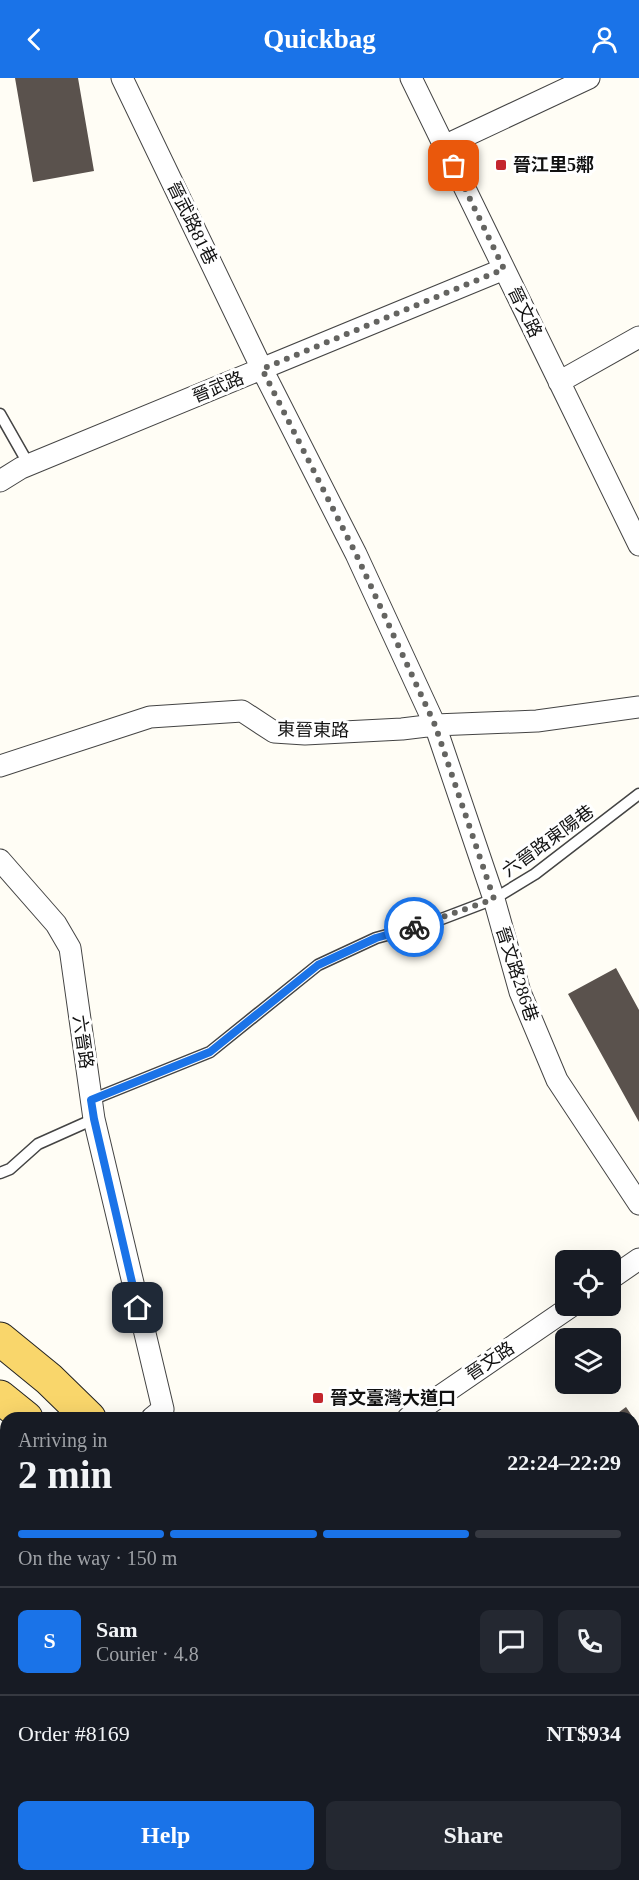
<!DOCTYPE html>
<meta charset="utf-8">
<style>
:root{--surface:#171b24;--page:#242831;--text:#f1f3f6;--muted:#9ea1a6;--line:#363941;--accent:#1a73e8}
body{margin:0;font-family:"Times New Roman","Noto Sans TC",serif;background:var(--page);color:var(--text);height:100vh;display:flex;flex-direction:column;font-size:22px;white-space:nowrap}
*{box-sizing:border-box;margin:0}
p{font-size:20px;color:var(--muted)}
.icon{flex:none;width:33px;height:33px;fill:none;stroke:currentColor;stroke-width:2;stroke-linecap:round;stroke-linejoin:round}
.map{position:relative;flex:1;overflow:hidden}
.sheet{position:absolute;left:0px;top:1334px;width:639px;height:470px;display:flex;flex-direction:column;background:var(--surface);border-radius:18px 18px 0 0;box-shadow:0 6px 24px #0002}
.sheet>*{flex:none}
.tools{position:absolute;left:555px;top:1172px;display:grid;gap:12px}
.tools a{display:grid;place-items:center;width:66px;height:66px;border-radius:9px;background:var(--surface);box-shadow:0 6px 24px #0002;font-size:30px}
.pin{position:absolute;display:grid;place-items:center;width:51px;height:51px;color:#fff;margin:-26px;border-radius:12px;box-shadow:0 3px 9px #0006}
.courier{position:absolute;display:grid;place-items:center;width:60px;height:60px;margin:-30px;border:4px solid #1a73e8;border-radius:50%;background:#fff;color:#222;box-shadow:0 2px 8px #0007}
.headline em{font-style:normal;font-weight:600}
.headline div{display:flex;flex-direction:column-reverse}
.headline{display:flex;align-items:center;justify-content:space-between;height:102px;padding:0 18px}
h1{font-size:39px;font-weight:600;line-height:45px}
.bar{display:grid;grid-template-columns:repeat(4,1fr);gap:9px 6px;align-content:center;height:72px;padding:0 18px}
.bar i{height:8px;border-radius:4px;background:var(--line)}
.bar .on{background:var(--accent)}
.bar p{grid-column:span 4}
.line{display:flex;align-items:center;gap:15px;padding:0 18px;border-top:2px solid var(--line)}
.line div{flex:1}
.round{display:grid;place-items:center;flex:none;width:63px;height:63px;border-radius:9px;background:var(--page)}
.action{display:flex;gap:12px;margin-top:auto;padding:12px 18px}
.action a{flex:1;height:69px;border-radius:9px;background:var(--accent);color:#fff;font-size:24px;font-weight:600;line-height:69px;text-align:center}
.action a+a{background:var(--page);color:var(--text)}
header{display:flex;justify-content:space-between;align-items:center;height:78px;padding:0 18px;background:var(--accent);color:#fff;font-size:27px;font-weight:600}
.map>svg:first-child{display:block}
</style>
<header><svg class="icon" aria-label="back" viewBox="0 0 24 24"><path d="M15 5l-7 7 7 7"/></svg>Quickbag<svg class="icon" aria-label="person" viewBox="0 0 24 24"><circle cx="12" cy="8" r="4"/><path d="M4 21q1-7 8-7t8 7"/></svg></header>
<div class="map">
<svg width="639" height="1802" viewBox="0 0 639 1802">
<rect width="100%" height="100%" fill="#fffdf5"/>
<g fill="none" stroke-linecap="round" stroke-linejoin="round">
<!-- stream -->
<path stroke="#3f96cf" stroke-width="8" d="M 298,1802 L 304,1797"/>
</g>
<!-- building -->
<path fill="#5a524d" d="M 15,0 L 78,0 L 94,93 L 33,104 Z
M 616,890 L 639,932 L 639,1044 L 568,916 Z
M 626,1329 L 639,1348 L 639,1415 L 633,1419 L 633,1340 L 611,1340 Z
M 6,1583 L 6,1633 L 0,1626 L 0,1588 Z"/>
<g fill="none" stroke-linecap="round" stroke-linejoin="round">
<defs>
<path id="service" d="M 0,336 L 29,387
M 91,1022 L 210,974 L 318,887 L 376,860 L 431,845 L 494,821 L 535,796 L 639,716
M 0,1095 L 10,1091 L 38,1066 L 94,1041"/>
<path id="minor" d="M 122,0 L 262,291 L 356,476 L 435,647 L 494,821 L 520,914 L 557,1002 L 639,1126
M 411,0 L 639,467
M 444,68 L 589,0
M 559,304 L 639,259
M 0,403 L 21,390 L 504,191
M 0,688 L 150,639 L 242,633 L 274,654 L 305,656 L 402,651 L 435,647 L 537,643 L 639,629
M 0,782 L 56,846 L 70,870 L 94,1041 L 163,1331 L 152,1340
M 610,1201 L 639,1181
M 408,1340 L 573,1227
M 633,1494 L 639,1490"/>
<path id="primary" d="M 0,1261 L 49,1301 L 89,1340
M 0,1319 L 26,1340
M 0,1374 L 6,1379
M 0,1433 L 6,1439
M 338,1797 L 342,1802
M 397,1797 L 401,1802
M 454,1797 L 459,1802
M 513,1797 L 518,1802"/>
</defs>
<!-- service casing -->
<use href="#service" stroke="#444" stroke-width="13"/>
<!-- minor casing -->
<use href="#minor" stroke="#444" stroke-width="23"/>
<!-- primary casing -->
<use href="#primary" stroke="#222" stroke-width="35"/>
<!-- service -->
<use href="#service" stroke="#fff" stroke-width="10"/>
<!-- minor -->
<use href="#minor" stroke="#fff" stroke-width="21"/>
<!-- primary -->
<use href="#primary" stroke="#f9d66b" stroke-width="33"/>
</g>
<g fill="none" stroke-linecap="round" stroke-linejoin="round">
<!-- done -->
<path stroke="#646461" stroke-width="6" stroke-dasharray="0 10.8" d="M 414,849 L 494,821 L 435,647 L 356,476 L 262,291 L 504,191 L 454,88"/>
<!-- route -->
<path stroke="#1a73e8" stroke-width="8" d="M 138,1230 L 94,1041 L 91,1022 L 210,974 L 318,887 L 376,860 L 414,849"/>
</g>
<!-- markers -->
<g fill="#c4262e" stroke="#fff" stroke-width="2">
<rect x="495" y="81" width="12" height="12" rx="3"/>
<rect x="312" y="1314" width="12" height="12" rx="3"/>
</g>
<g text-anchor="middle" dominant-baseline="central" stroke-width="6" stroke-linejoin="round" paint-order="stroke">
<!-- poi labels -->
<g font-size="18" font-weight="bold" fill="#111" stroke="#fff" text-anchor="start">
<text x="513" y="87">晉江里5鄰</text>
<text x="330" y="1320">晉文臺灣大道口</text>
</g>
<!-- street labels -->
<g font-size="18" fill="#111" stroke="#fff">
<text transform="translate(192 145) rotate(64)">晉武路81巷</text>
<text transform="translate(525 234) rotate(64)">晉文路</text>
<text transform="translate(218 309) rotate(-22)">晉武路</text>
<text transform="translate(313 652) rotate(1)">東晉東路</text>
<text transform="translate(548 763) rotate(-36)">六晉路東陽巷</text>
<text transform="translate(517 896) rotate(72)">晉文路286巷</text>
<text transform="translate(83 964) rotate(82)">六晉路</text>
<text transform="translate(490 1283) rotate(-34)">晉文路</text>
</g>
</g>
</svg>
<div class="tools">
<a><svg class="icon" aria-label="locate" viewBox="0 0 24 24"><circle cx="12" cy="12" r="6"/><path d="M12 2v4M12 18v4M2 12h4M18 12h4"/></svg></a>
<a><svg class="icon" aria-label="layers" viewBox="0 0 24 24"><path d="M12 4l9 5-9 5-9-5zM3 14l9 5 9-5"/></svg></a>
</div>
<div class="pin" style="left:454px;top:88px;background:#ea580c"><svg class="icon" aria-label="bag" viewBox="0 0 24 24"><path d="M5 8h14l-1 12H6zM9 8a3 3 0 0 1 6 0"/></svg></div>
<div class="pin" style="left:138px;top:1230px;background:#1f2937"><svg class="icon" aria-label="home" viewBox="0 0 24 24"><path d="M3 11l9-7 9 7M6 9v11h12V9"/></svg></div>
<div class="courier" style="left:414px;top:849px"><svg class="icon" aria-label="bike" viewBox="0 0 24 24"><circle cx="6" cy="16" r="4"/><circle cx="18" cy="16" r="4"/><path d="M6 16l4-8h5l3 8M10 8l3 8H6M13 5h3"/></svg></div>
<section class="sheet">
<div class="headline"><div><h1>2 min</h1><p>Arriving in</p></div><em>22:24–22:29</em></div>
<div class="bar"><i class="on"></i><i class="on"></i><i class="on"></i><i></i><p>On the way · 150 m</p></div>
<div class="line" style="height:108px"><b class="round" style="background:var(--accent);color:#fff">S</b><div><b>Sam</b><p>Courier · 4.8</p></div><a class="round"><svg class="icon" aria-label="chat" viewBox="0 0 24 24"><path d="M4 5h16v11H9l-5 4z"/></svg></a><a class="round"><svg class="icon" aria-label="phone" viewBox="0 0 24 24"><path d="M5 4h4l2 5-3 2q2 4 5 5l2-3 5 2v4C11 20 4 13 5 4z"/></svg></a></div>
<div class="line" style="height:78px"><div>Order #8169</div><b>NT$934</b></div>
<div class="action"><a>Help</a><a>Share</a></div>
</section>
</div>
